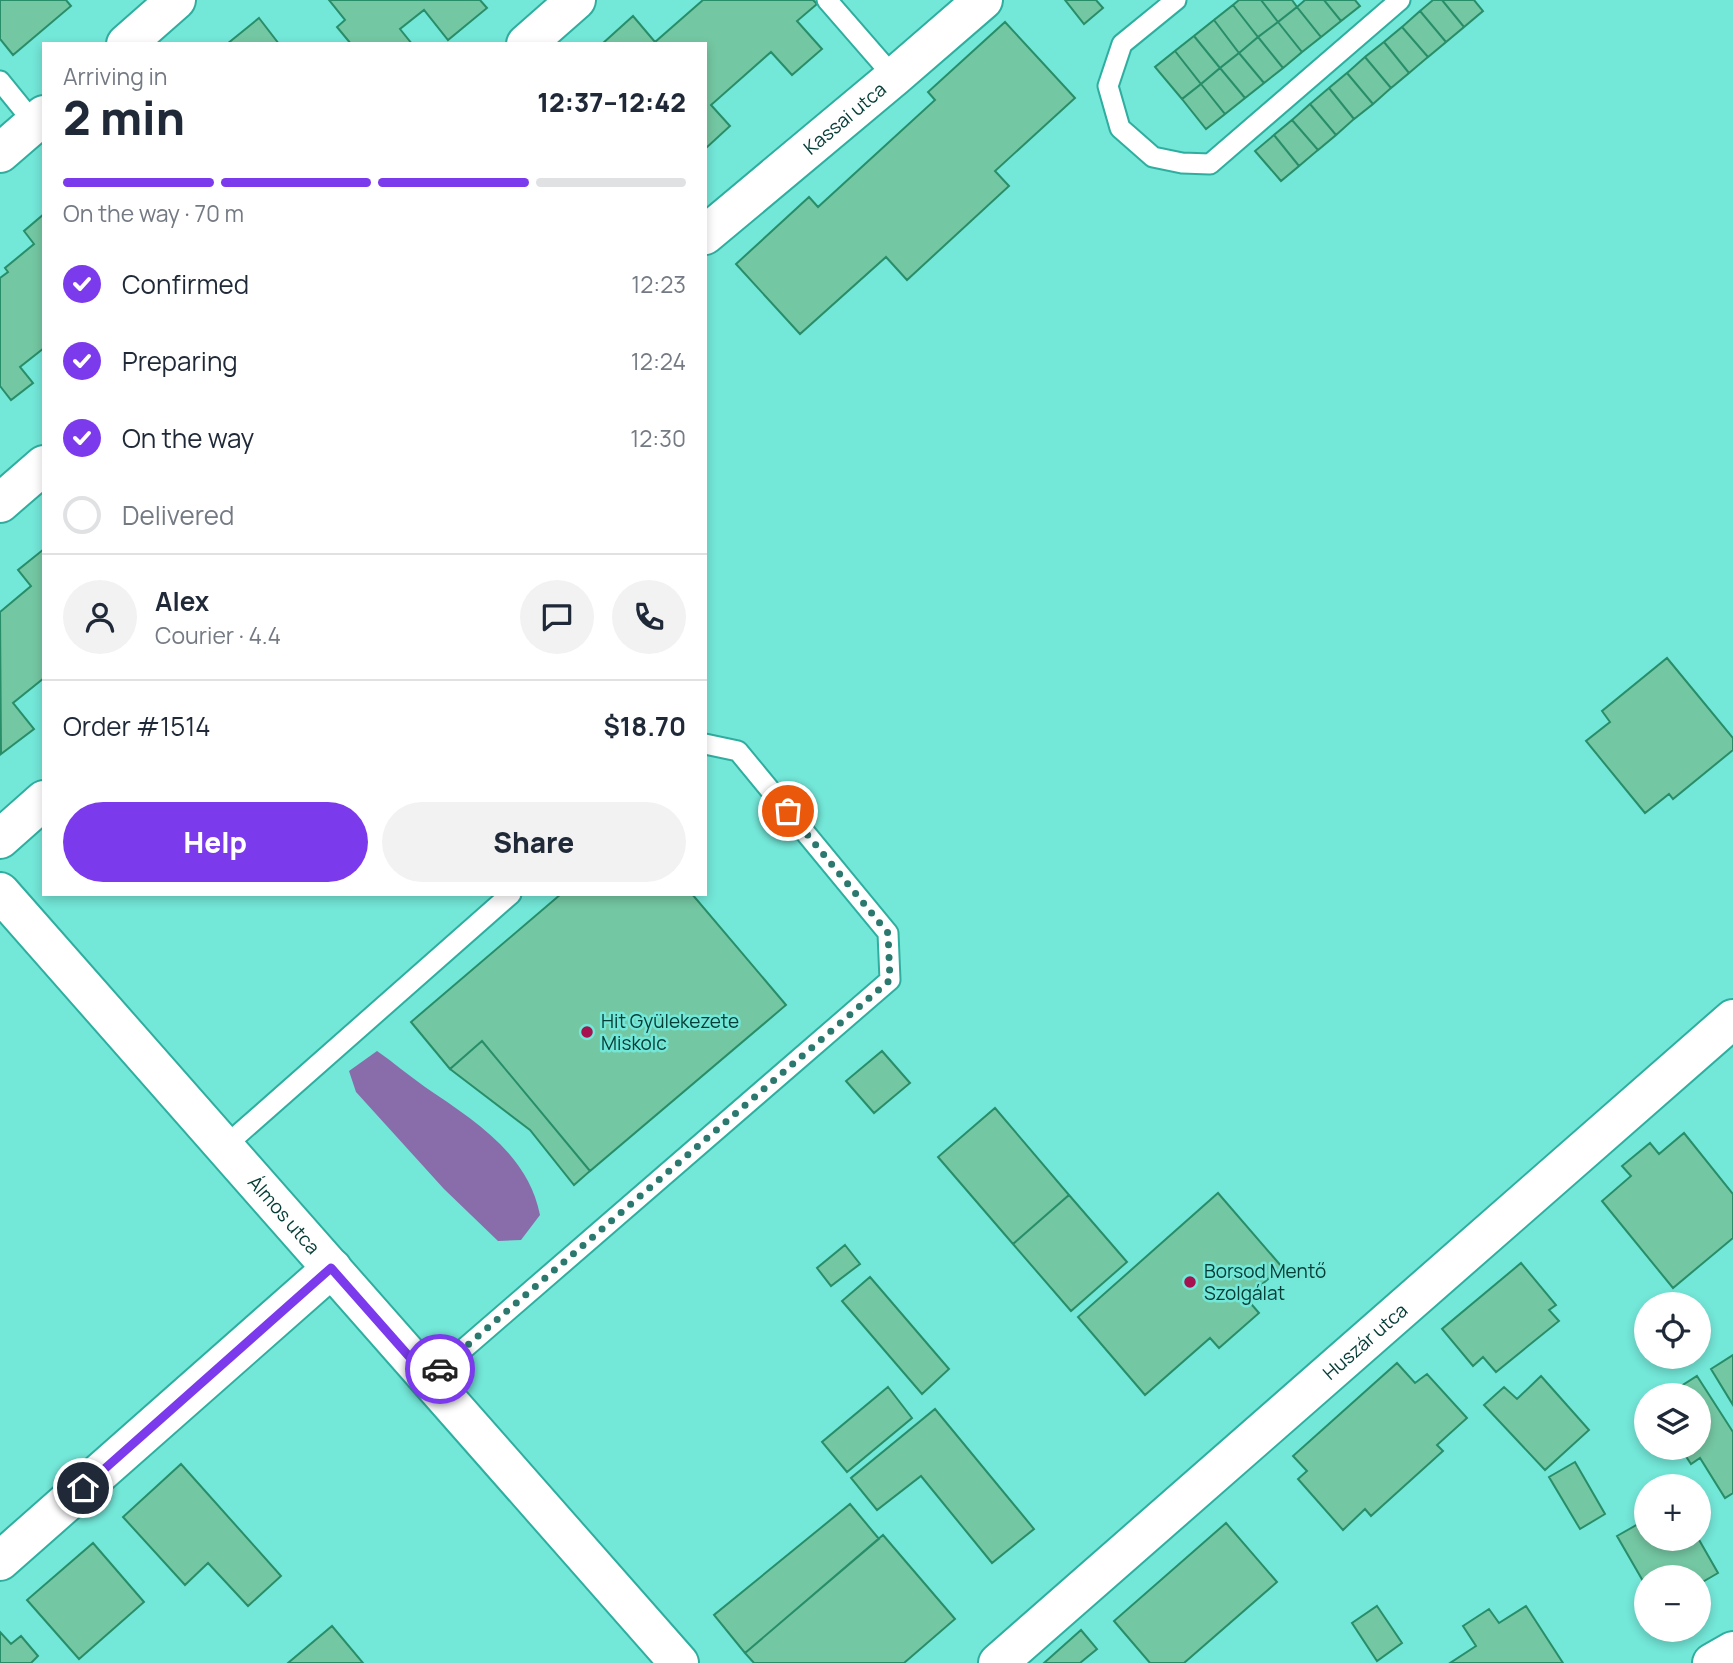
<!DOCTYPE html>
<meta charset="utf-8">
<style>
:root{--surface:#fff;--page:#f2f2f3;--text:#1f2937;--muted:#747a83;--line:#e0e1e3;--accent:#7c3aed}
body{margin:0;font-family:Manrope,sans-serif;background:var(--page);color:var(--text);height:100vh;display:flex;flex-direction:column;font-size:26px;white-space:nowrap}
*{box-sizing:border-box;margin:0}
p{font-size:23px;color:var(--muted)}
.icon{flex:none;width:38px;height:38px;fill:none;stroke:currentColor;stroke-width:2;stroke-linecap:round;stroke-linejoin:round}
.map{position:relative;flex:1;overflow:hidden}
.panel{position:absolute;left:42px;top:42px;width:665px;height:854px;display:flex;flex-direction:column;background:var(--surface);border-radius:0px;box-shadow:0 4px 10px #0003}
.panel>*{flex:none}
.tools{position:absolute;left:1634px;top:1292px;display:grid;gap:14px}
.tools a{display:grid;place-items:center;width:77px;height:77px;border-radius:50%;background:var(--surface);box-shadow:0 4px 10px #0003;font-size:35px}
.pin{position:absolute;display:grid;place-items:center;width:60px;height:60px;color:#fff;margin:-30px;border:4px solid #fff;border-radius:50%;box-shadow:0 2px 7px #0007}
.courier{position:absolute;display:grid;place-items:center;width:70px;height:70px;margin:-35px;border:5px solid #7c3aed;border-radius:50%;background:#fff;color:#222;box-shadow:0 2px 9px #0007}
.head em{font-style:normal;font-weight:800}
.head div{display:flex;flex-direction:column-reverse}
.head{display:flex;align-items:center;justify-content:space-between;height:119px;padding:0 21px}
h1{font-size:46px;font-weight:800;line-height:52px}
.bar{display:grid;grid-template-columns:repeat(4,1fr);gap:10px 7px;align-content:center;height:84px;padding:0 21px}
.bar i{height:9px;border-radius:5px;background:var(--line)}
.bar .selected{background:var(--accent)}
.bar p{grid-column:span 4}
.line{display:flex;align-items:center;gap:18px;padding:0 21px;border-top:2px solid var(--line)}
.line div{flex:1}
.round{display:grid;place-items:center;flex:none;width:74px;height:74px;border-radius:37px;background:var(--page)}
ol{padding:0 21px;list-style:none}
li{display:flex;align-items:center;gap:21px;height:77px}
li p{margin-inline-start:auto}
li .icon{padding:7px;border-radius:50%;background:var(--accent);color:#fff;stroke-width:4}
li:last-child{color:var(--muted)}
li i{width:38px;height:38px;border:4px solid var(--line);border-radius:50%}
.action{display:flex;gap:14px;margin-top:auto;padding:14px 21px}
.action a{flex:1;height:80px;border-radius:42px;background:var(--accent);color:#fff;font-size:28px;font-weight:800;line-height:80px;text-align:center}
.action a+a{background:var(--page);color:var(--text)}
.map>svg:first-child{display:block}
</style>
<div class="map">
<svg width="1733" height="1663" viewBox="0 0 1733 1663">
<rect width="100%" height="100%" fill="#73e7d8"/>
<!-- water -->
<path fill="#896dab" d="M 377,1051 C 393,1062 408,1075 425,1087 C 472,1119 528,1153 540,1215 L 521,1240 L 498,1241 L 444,1189 L 356,1092 L 349,1071 Z"/>
<!-- building -->
<path fill="#74c7a3" stroke="#288e69" stroke-width="2" d="M 0,0 L 66,0 L 71,6 L 13,55 L 0,39 Z
M 329,0 L 480,0 L 487,8 L 448,40 L 424,10 L 400,29 L 412,44 L 351,44 L 337,27 L 345,20 Z
M 703,0 L 813,0 L 817,4 L 797,21 L 822,49 L 792,75 L 771,52 L 711,105 L 730,126 L 705,149 L 705,44 L 602,44 L 633,16 L 655,42 Z
M 1065,0 L 1096,0 L 1103,8 L 1084,24 Z
M 1239,0 L 1261,0 L 1278,22 L 1258,37 L 1233,5 Z
M 1261,0 L 1292,0 L 1297,7 L 1278,22 Z
M 1305,0 L 1324,0 L 1341,21 L 1321,37 L 1297,7 Z
M 1324,0 L 1355,0 L 1360,6 L 1341,21 Z
M 1433,0 L 1442,0 L 1464,27 L 1446,42 L 1420,11 Z
M 1442,0 L 1474,0 L 1483,11 L 1464,27 Z
M 1233,5 L 1258,37 L 1239,53 L 1214,20 Z
M 1297,7 L 1321,37 L 1302,52 L 1278,22 Z
M 1420,11 L 1446,42 L 1428,57 L 1402,27 Z
M 259,18 L 279,44 L 227,44 Z
M 1214,20 L 1239,53 L 1220,68 L 1194,36 Z
M 1005,22 L 1075,98 L 995,171 L 1009,186 L 907,280 L 886,257 L 800,334 L 736,264 L 809,197 L 818,207 L 935,100 L 928,92 Z
M 1278,22 L 1302,52 L 1283,68 L 1258,37 Z
M 1402,27 L 1428,57 L 1409,73 L 1384,42 Z
M 1194,36 L 1220,68 L 1201,84 L 1175,51 Z
M 1258,37 L 1283,68 L 1264,83 L 1239,53 Z
M 1384,42 L 1409,73 L 1391,88 L 1365,57 Z
M 1175,51 L 1201,84 L 1182,99 L 1155,67 Z
M 1239,53 L 1264,83 L 1245,98 L 1220,68 Z
M 1365,57 L 1391,88 L 1373,104 L 1347,73 Z
M 1220,68 L 1245,98 L 1225,114 L 1201,84 Z
M 1347,73 L 1373,104 L 1354,119 L 1329,88 Z
M 1201,84 L 1225,114 L 1206,129 L 1182,99 Z
M 1329,88 L 1354,119 L 1336,135 L 1310,104 Z
M 1310,104 L 1336,135 L 1318,150 L 1292,120 Z
M 1292,120 L 1318,150 L 1299,166 L 1274,135 Z
M 1274,135 L 1299,166 L 1281,181 L 1255,151 Z
M 44,214 L 44,348 L 20,367 L 33,383 L 11,400 L 0,386 L 0,278 L 8,272 L 5,268 L 34,244 L 24,231 Z
M 44,549 L 44,678 L 13,703 L 34,729 L 1,754 L 0,612 L 31,586 L 18,570 Z
M 1667,658 L 1733,738 L 1733,750 L 1673,799 L 1669,794 L 1645,813 L 1586,741 L 1610,722 L 1602,711 Z
M 561,894 L 692,894 L 786,1005 L 590,1171 L 482,1041 L 450,1069 L 411,1022 Z
M 482,1041 L 590,1171 L 574,1185 L 530,1130 L 450,1069 Z
M 882,1051 L 910,1083 L 874,1113 L 846,1081 Z
M 995,1108 L 1069,1195 L 1013,1244 L 938,1157 Z
M 1684,1133 L 1733,1194 L 1733,1238 L 1673,1288 L 1602,1201 L 1631,1176 L 1622,1166 L 1650,1143 L 1659,1154 Z
M 1218,1193 L 1282,1267 L 1246,1298 L 1259,1313 L 1219,1348 L 1210,1338 L 1145,1395 L 1078,1317 Z
M 1069,1195 L 1127,1262 L 1071,1311 L 1013,1244 Z
M 845,1245 L 860,1264 L 831,1286 L 817,1268 Z
M 1521,1263 L 1556,1305 L 1549,1310 L 1559,1321 L 1496,1372 L 1483,1357 L 1473,1366 L 1442,1329 Z
M 870,1277 L 949,1369 L 922,1394 L 842,1301 Z
M 1733,1355 L 1733,1405 L 1711,1369 Z
M 1397,1363 L 1415,1383 L 1427,1374 L 1467,1418 L 1437,1445 L 1443,1451 L 1371,1516 L 1365,1509 L 1343,1530 L 1298,1479 L 1307,1471 L 1293,1456 Z
M 1541,1376 L 1589,1430 L 1545,1470 L 1484,1405 L 1504,1387 L 1517,1399 Z
M 1697,1376 L 1733,1432 L 1733,1493 L 1725,1498 L 1700,1458 L 1691,1464 L 1680,1447 L 1699,1447 L 1699,1395 L 1667,1395 Z
M 888,1387 L 912,1418 L 847,1472 L 822,1442 Z
M 935,1409 L 1034,1529 L 992,1563 L 921,1476 L 877,1510 L 851,1478 Z
M 1575,1462 L 1605,1514 L 1580,1529 L 1549,1477 Z
M 181,1464 L 281,1576 L 248,1606 L 208,1563 L 185,1585 L 123,1517 Z
M 850,1504 L 879,1539 L 745,1653 L 714,1615 Z
M 1647,1519 L 1647,1538 L 1698,1538 L 1718,1573 L 1699,1584 L 1699,1577 L 1647,1577 L 1647,1588 L 1617,1536 Z
M 1226,1523 L 1277,1582 L 1184,1663 L 1150,1663 L 1114,1621 Z
M 883,1535 L 955,1619 L 904,1663 L 754,1663 L 745,1653 Z
M 93,1543 L 144,1602 L 79,1659 L 27,1600 Z
M 1377,1606 L 1402,1643 L 1377,1661 L 1352,1623 Z
M 1526,1606 L 1563,1663 L 1450,1663 L 1476,1646 L 1463,1626 L 1489,1609 L 1499,1623 Z
M 332,1626 L 363,1663 L 288,1663 Z
M 1081,1630 L 1097,1649 L 1080,1663 L 1044,1663 Z
M 0,1632 L 11,1644 L 21,1636 L 38,1656 L 31,1663 L 0,1663 Z"/>
<g fill="none" stroke-linecap="round" stroke-linejoin="round">
<defs>
<path id="service" d="M 827,0 L 894,77
M 1176,0 L 1122,44 L 1108,86 L 1120,128 L 1153,157 L 1182,163 L 1210,164 L 1400,0
M 0,81 L 39,129
M 224,1147 L 511,894
M 429,1379 L 890,980 L 888,933 L 738,751 L 705,744"/>
<g id="minor">
<path d="M 126,44 L 176,0"/>
<path d="M 526,44 L 576,0"/>
<path d="M 0,153 L 44,115"/>
<path id="s1" d="M 705,235 L 894,77 L 983,0"/>
<path d="M 0,503 L 44,465"/>
<path d="M 0,839 L 44,800"/>
<path id="s2" d="M 0,892 L 679,1663"/>
<path d="M 0,1561 L 332,1268"/>
<path id="s3" d="M 998,1663 L 1733,1019"/>
<path d="M 1712,1663 L 1733,1651"/>
</g>
</defs>
<!-- service casing -->
<use href="#service" stroke="#2faea0" stroke-width="23"/>
<!-- minor casing -->
<use href="#minor" stroke="#2faea0" stroke-width="42"/>
<!-- service -->
<use href="#service" stroke="#fff" stroke-width="19"/>
<!-- minor -->
<use href="#minor" stroke="#fff" stroke-width="38"/>
</g>
<g fill="none" stroke-linecap="round" stroke-linejoin="round">
<!-- done -->
<path stroke="#2b786f" stroke-width="7" stroke-dasharray="0 12.6" d="M 440,1369 L 890,980 L 888,933 L 788,811"/>
<!-- route -->
<path stroke="#7c3aed" stroke-width="9" d="M 83,1488 L 331,1268 L 429,1379 L 440,1369"/>
</g>
<!-- markers -->
<g fill="#a5124f" stroke="#73e7d8" stroke-width="2.5">
<circle cx="587" cy="1032" r="7"/>
<circle cx="1190" cy="1282" r="7"/>
</g>
<g text-anchor="middle" dominant-baseline="central" stroke-width="5" stroke-linejoin="round" paint-order="stroke">
<!-- street labels -->
<g font-size="19" fill="#043c36" stroke="#73e7d8">
<text stroke="none"><textPath href="#s1" startOffset="182">Kassai utca</textPath></text>
<text stroke="none"><textPath href="#s2" startOffset="430">Álmos utca</textPath></text>
<text stroke="none"><textPath href="#s3" startOffset="488">Huszár utca</textPath></text>
</g>
<!-- poi labels -->
<g font-size="19" fill="#043c36" stroke="#73e7d8" text-anchor="start">
<text x="601" y="1021">Hit Gyülekezete<tspan x="601" dy="22">Miskolc</tspan></text>
<text x="1204" y="1271">Borsod Mentő<tspan x="1204" dy="22">Szolgálat</tspan></text>
</g>
</g>
</svg>
<div class="tools">
<a><svg class="icon" aria-label="locate" viewBox="0 0 24 24"><circle cx="12" cy="12" r="6"/><path d="M12 2v4M12 18v4M2 12h4M18 12h4"/></svg></a>
<a><svg class="icon" aria-label="layers" viewBox="0 0 24 24"><path d="M12 4l9 5-9 5-9-5zM3 14l9 5 9-5"/></svg></a>
<a>+</a>
<a>−</a>
</div>
<div class="pin" style="left:788px;top:811px;background:#ea580c"><svg class="icon" aria-label="bag" viewBox="0 0 24 24"><path d="M5 8h14l-1 12H6zM9 8a3 3 0 0 1 6 0"/></svg></div>
<div class="pin" style="left:83px;top:1488px;background:#1f2937"><svg class="icon" aria-label="home" viewBox="0 0 24 24"><path d="M3 11l9-7 9 7M6 9v11h12V9"/></svg></div>
<div class="courier" style="left:440px;top:1369px"><svg class="icon" aria-label="car" viewBox="0 0 24 24"><path d="M5 17H2v-5l4-1 3-4h7l3 4 3 1v5h-3M9 17h6M6 11h13"/><circle cx="7" cy="17" r="2"/><circle cx="17" cy="17" r="2"/></svg></div>
<section class="panel">
<div class="head"><div><h1>2 min</h1><p>Arriving in</p></div><em>12:37–12:42</em></div>
<div class="bar"><i class="selected"></i><i class="selected"></i><i class="selected"></i><i></i><p>On the way · 70 m</p></div>
<ol>
<li><svg class="icon" aria-label="check" viewBox="0 0 24 24"><path d="M5 12l5 5 9-10"/></svg>Confirmed<p>12:23</p></li>
<li><svg class="icon" aria-label="check" viewBox="0 0 24 24"><path d="M5 12l5 5 9-10"/></svg>Preparing<p>12:24</p></li>
<li><svg class="icon" aria-label="check" viewBox="0 0 24 24"><path d="M5 12l5 5 9-10"/></svg>On the way<p>12:30</p></li>
<li><i></i>Delivered</li>
</ol>
<div class="line" style="height:126px"><a class="round"><svg class="icon" aria-label="person" viewBox="0 0 24 24"><circle cx="12" cy="8" r="4"/><path d="M4 21q1-7 8-7t8 7"/></svg></a><div><b>Alex</b><p>Courier · 4.4</p></div><a class="round"><svg class="icon" aria-label="chat" viewBox="0 0 24 24"><path d="M4 5h16v11H9l-5 4z"/></svg></a><a class="round"><svg class="icon" aria-label="phone" viewBox="0 0 24 24"><path d="M5 4h4l2 5-3 2q2 4 5 5l2-3 5 2v4C11 20 4 13 5 4z"/></svg></a></div>
<div class="line" style="height:91px"><div>Order #1514</div><b>$18.70</b></div>
<div class="action"><a>Help</a><a>Share</a></div>
</section>
</div>
